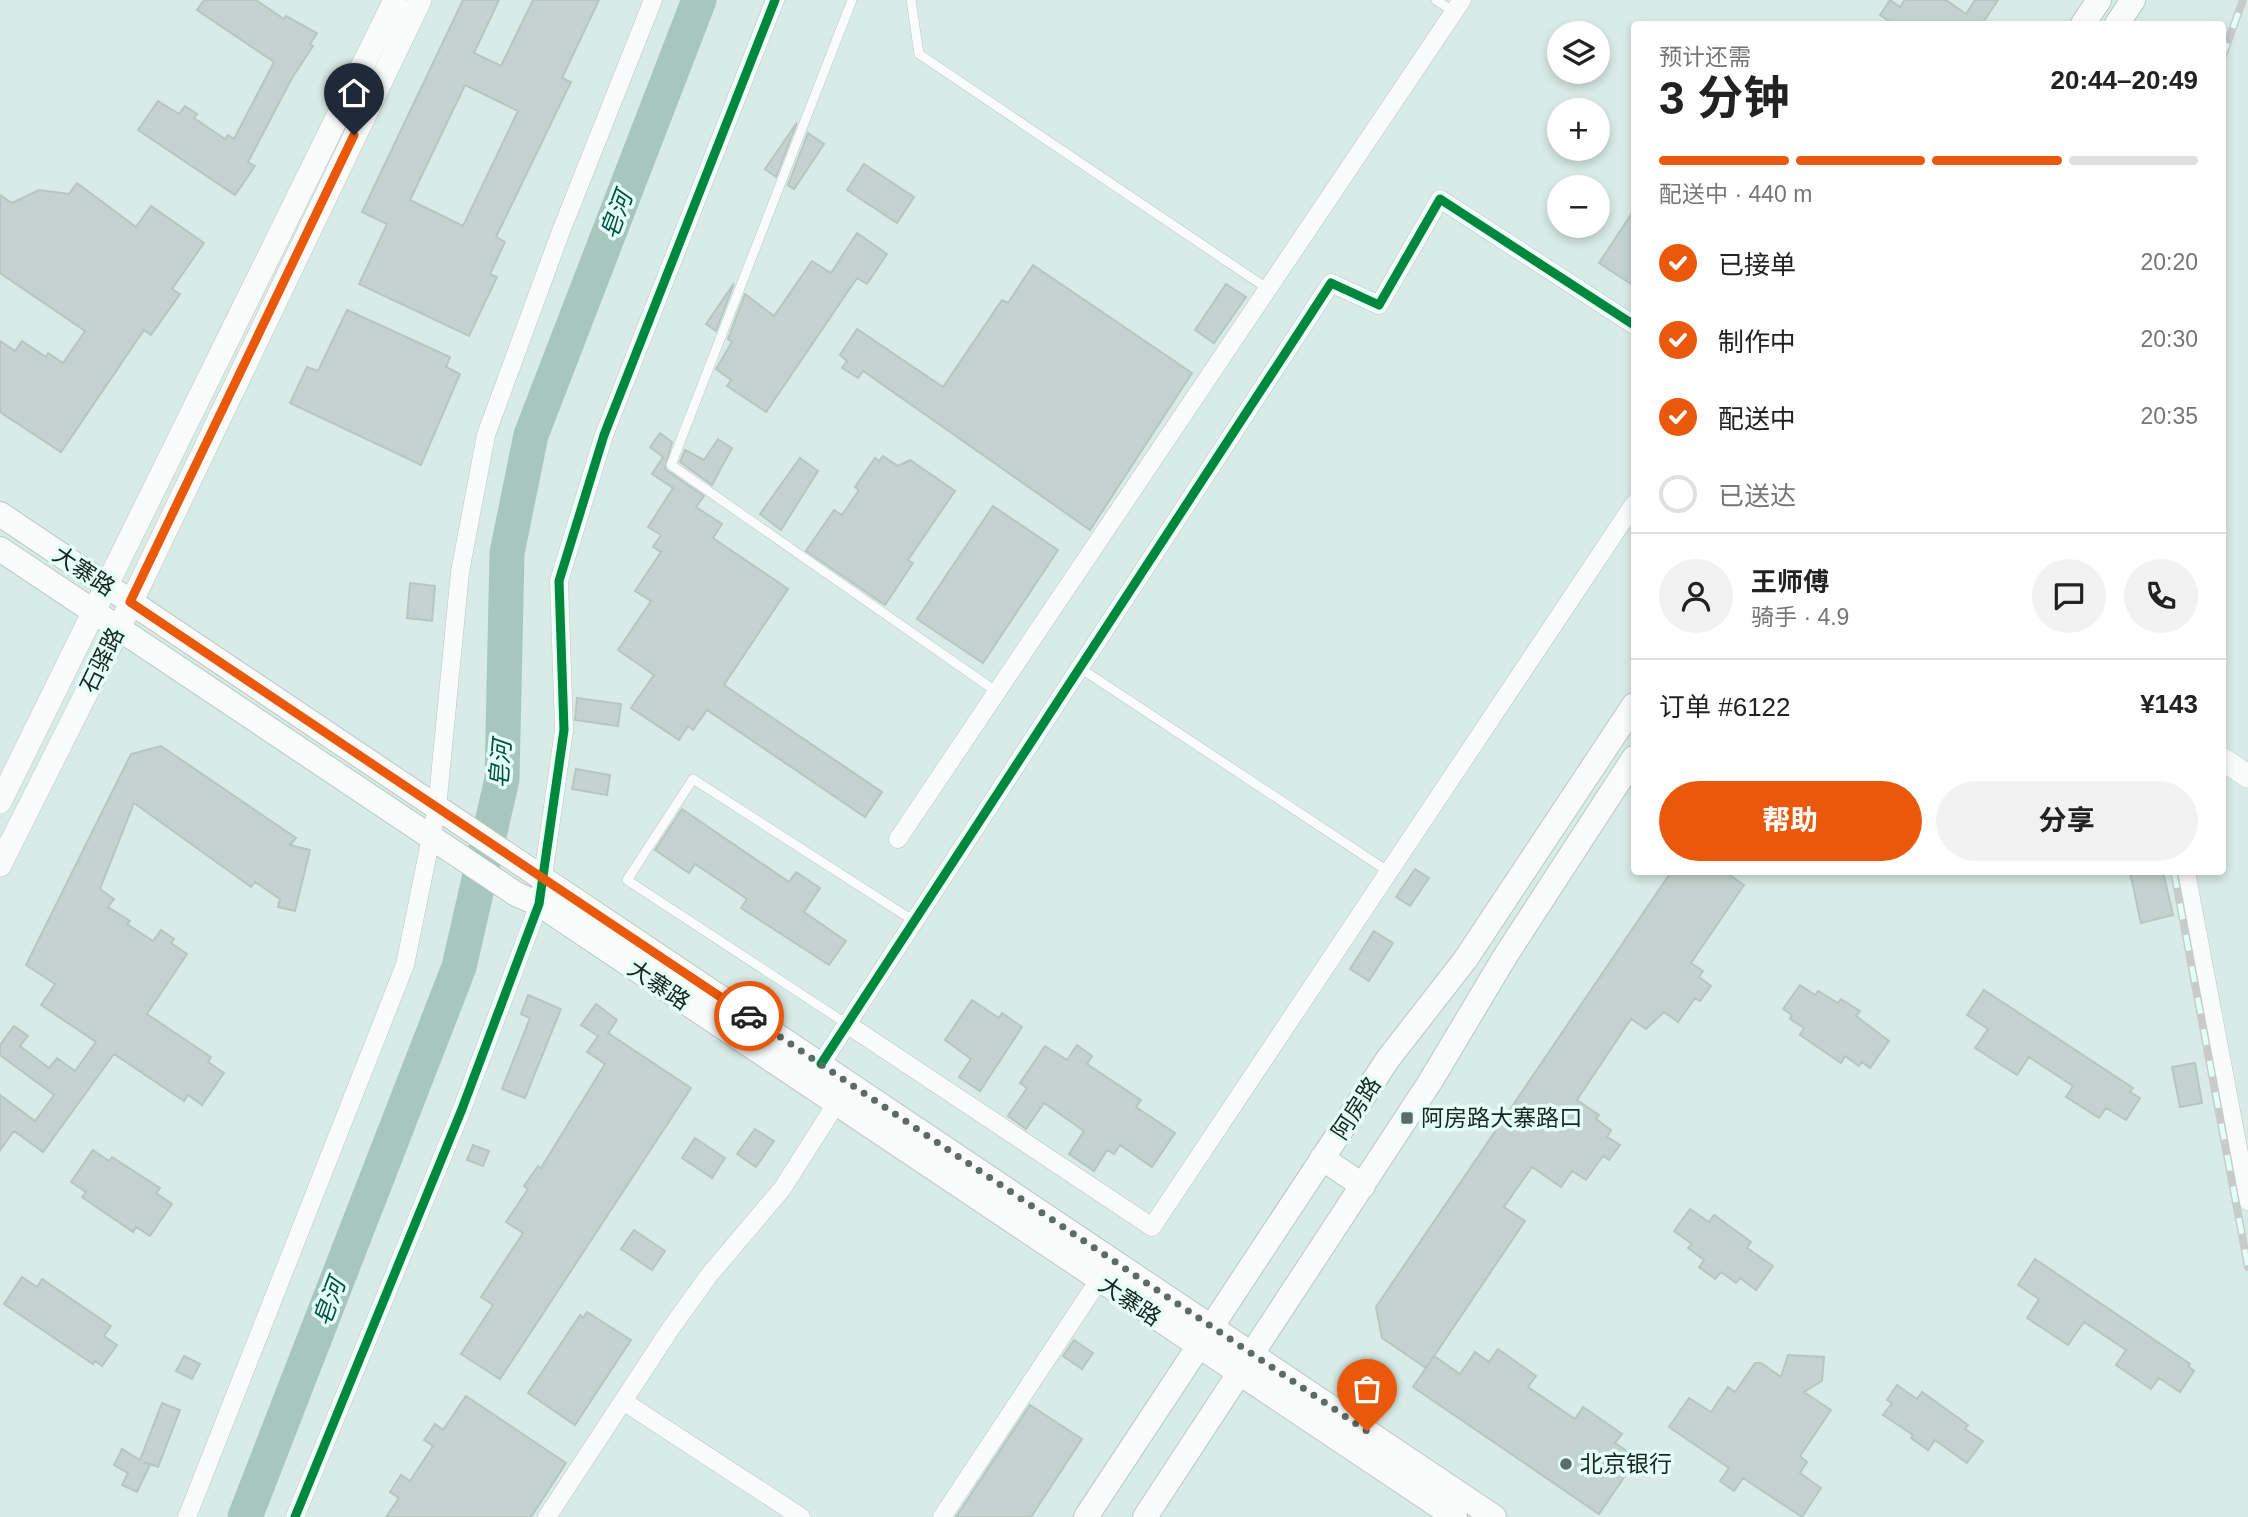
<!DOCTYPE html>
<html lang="zh">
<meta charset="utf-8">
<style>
:root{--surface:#fff;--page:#f2f2f2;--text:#222;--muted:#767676;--line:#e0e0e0;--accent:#ea580c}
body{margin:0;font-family:Helvetica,"Noto Sans SC",sans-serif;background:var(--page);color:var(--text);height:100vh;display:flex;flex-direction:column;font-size:26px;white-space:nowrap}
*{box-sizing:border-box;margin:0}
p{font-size:23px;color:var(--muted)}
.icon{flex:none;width:38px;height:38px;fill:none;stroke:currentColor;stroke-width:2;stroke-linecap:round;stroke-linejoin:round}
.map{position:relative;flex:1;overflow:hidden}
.sheet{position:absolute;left:1631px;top:21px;width:595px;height:854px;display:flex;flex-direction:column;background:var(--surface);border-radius:7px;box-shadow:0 4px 10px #0003}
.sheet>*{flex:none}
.controls{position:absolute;left:1547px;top:21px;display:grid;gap:14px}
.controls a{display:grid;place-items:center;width:63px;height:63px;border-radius:50%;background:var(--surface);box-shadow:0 4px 10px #0003;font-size:35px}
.pin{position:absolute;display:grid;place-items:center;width:60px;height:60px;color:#fff;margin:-72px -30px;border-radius:50% 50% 50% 0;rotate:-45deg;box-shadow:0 0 7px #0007}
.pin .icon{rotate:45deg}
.courier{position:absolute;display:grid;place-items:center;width:70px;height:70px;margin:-35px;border:5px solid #ea580c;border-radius:50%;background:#fff;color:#222;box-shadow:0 2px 9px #0007}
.summary em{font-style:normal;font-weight:700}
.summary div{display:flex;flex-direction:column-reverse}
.summary{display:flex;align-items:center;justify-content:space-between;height:119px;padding:0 28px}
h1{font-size:46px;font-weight:700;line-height:52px}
.bar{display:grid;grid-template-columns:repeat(4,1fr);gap:10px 7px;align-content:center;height:84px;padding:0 28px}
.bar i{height:9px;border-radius:5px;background:var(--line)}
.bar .selected{background:var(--accent)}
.bar p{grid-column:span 4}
.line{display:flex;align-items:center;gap:18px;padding:0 28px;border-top:2px solid var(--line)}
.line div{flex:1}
.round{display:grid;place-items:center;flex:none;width:74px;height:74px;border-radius:37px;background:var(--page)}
ol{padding:0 28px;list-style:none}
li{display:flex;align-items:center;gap:21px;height:77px}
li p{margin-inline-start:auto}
li .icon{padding:7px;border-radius:50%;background:var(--accent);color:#fff;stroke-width:4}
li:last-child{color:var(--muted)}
li i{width:38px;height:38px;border:4px solid var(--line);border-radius:50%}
.cta{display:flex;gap:14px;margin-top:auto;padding:14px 28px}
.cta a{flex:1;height:80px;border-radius:42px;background:var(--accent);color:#fff;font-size:28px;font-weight:700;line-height:80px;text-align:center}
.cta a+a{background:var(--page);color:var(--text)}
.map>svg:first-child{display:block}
</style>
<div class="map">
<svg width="2248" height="1517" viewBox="0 0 2248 1517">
<rect width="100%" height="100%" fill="#d9ebe6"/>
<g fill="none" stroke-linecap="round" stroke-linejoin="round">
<!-- river -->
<path stroke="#a7c7be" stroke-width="35" d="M 245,1517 L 459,967 L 502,779 L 507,553 L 531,435 L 699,0"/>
</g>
<!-- building -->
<path fill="#c4d3cf" stroke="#b7c6c1" stroke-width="2" fill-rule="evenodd" d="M 204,0 L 256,0 L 284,19 L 286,16 L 317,33 L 310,44 L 313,46 L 292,78 L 248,162 L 255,166 L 235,195 L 138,130 L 158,101 L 179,114 L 185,106 L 197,114 L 194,118 L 225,139 L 228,135 L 234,139 L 274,62 L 197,10 Z
M 463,0 L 499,0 L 474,53 L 501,66 L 533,0 L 599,0 L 562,78 L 571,82 L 496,237 L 505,242 L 490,274 L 497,277 L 469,336 L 359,284 L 387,224 L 362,212 ZM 465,85 L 518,111 L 463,226 L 410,200 Z
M 1890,0 L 1900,7 L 1905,0 L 1946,0 L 1966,14 L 1975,0 L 1998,0 L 1982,24 L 1893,24 L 1880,15 Z
M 796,124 L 796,125 L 776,177 L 765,169 Z
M 808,133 L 824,144 L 794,189 L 788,185 Z
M 864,164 L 914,197 L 897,223 L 847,190 Z
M 77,183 L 136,227 L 151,206 L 204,243 L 172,289 L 180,294 L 151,335 L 144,330 L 61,452 L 0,412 L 0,341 L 15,351 L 22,341 L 46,357 L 48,353 L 63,363 L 85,331 L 0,273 L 0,195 L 12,203 L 39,190 L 69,194 Z
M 1634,210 L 1634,286 L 1599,263 Z
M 857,233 L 887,254 L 867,284 L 857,278 L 766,412 L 727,386 L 731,380 L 716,369 L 732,342 L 728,339 L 745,294 L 774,316 L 812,261 L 831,273 Z
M 1033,265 L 1192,373 L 1090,530 L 863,371 L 858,378 L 842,368 L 847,361 L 840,355 L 857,329 L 943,387 L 1002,300 L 1008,303 Z
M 1226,284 L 1246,297 L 1214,343 L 1195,330 Z
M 733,285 L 733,286 L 716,331 L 706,324 Z
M 347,310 L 450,357 L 446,367 L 460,374 L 421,465 L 290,403 L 307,367 L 318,371 Z
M 660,433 L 672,442 L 665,469 L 704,496 L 696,507 L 722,524 L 713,538 L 788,589 L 724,685 L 882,792 L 865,817 L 707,710 L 693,730 L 688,726 L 679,740 L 631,708 L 654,675 L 618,650 L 651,601 L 635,591 L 661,552 L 653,547 L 661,535 L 648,527 L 673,488 L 652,474 L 663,457 L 650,447 Z
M 718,439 L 732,448 L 712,485 L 680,462 L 685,450 L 704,460 Z
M 883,456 L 898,466 L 910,460 L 955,491 L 908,560 L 913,563 L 885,605 L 806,551 L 834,510 L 842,515 L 859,490 L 855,487 L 875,458 L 879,461 Z
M 800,458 L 818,471 L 781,530 L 760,514 Z
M 993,506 L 1058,550 L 983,663 L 917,619 Z
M 410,583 L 435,586 L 432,621 L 407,618 Z
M 577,698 L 621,704 L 618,726 L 575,720 Z
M 161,746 L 296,838 L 290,845 L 310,850 L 295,911 L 278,907 L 280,899 L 255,882 L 251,887 L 134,803 L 100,889 L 114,899 L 108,907 L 130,921 L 127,924 L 153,941 L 161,930 L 174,939 L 171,943 L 187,954 L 147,1014 L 211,1057 L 208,1062 L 224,1073 L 202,1105 L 188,1095 L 184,1101 L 114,1054 L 43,1152 L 14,1131 L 0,1150 L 0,1095 L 35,1121 L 54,1095 L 0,1055 L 0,1045 L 14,1026 L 28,1036 L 20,1046 L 49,1068 L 57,1058 L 75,1071 L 96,1042 L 41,1005 L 55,984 L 26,965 L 131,754 Z
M 576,769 L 610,775 L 607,795 L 572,789 Z
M 682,809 L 789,882 L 796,872 L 820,888 L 804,912 L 846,941 L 829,965 L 741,908 L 747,899 L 695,864 L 689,873 L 655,850 Z
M 1415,869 L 1429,878 L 1410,906 L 1396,897 Z
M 1671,872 L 1725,872 L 1744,885 L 1691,963 L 1703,971 L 1699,977 L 1711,986 L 1700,1001 L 1695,998 L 1678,1022 L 1664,1012 L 1646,1029 L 1631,1019 L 1577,1100 L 1599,1115 L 1596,1119 L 1611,1130 L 1607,1137 L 1620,1145 L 1609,1160 L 1603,1156 L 1586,1180 L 1572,1171 L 1561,1187 L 1532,1167 L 1504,1207 L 1525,1221 L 1426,1368 L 1382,1338 L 1376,1307 Z
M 2130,872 L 2163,872 L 2173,915 L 2141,923 Z
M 1374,931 L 1393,943 L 1369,981 L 1350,969 Z
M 1800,985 L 1815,995 L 1818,991 L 1838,1003 L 1841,999 L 1860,1011 L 1856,1016 L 1889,1041 L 1870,1068 L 1862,1062 L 1859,1066 L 1845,1056 L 1841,1063 L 1800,1035 L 1804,1028 L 1790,1019 L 1792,1015 L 1783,1009 Z
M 1984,990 L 2133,1088 L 2130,1092 L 2140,1098 L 2126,1120 L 2106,1108 L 2099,1118 L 2066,1097 L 2073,1086 L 2029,1057 L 2017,1075 L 1975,1048 L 1988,1029 L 1967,1015 Z
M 528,995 L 561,1009 L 525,1098 L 502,1089 L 530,1018 L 521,1014 Z
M 972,1000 L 999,1018 L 1002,1013 L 1022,1027 L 980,1091 L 959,1077 L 971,1059 L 945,1040 Z
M 596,1004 L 617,1020 L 608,1033 L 691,1088 L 500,1379 L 461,1354 L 493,1305 L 481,1297 L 523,1233 L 506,1222 L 528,1189 L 524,1186 L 538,1166 L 541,1168 L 605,1064 L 587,1052 L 598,1036 L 581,1025 Z
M 1077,1045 L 1092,1056 L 1087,1064 L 1141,1100 L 1136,1107 L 1175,1133 L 1152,1167 L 1120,1145 L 1114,1154 L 1107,1150 L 1094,1171 L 1069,1154 L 1084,1131 L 1044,1103 L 1026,1129 L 1008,1116 L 1027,1088 L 1020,1083 L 1045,1046 L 1067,1060 Z
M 2195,1063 L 2202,1103 L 2180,1107 L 2172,1067 Z
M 755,1129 L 774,1141 L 756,1167 L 737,1154 Z
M 695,1138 L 725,1158 L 712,1178 L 682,1158 Z
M 473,1145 L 489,1151 L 483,1166 L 467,1160 Z
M 93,1150 L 109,1161 L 112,1157 L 160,1188 L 156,1193 L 172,1204 L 150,1236 L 136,1227 L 133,1232 L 82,1197 L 86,1192 L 71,1182 Z
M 1690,1209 L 1709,1222 L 1714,1215 L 1751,1242 L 1747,1248 L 1773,1266 L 1756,1290 L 1740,1278 L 1736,1283 L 1721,1272 L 1715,1279 L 1699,1267 L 1704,1260 L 1688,1248 L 1692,1244 L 1674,1231 Z
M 634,1230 L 665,1251 L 652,1270 L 621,1249 Z
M 2035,1259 L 2190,1364 L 2188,1366 L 2194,1371 L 2180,1392 L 2159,1378 L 2151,1389 L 2116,1365 L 2126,1350 L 2084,1322 L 2068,1345 L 2027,1318 L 2039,1299 L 2018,1285 Z
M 22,1277 L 37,1287 L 42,1279 L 111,1326 L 104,1336 L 117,1345 L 102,1366 L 95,1361 L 93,1364 L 4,1304 Z
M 587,1312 L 631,1340 L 575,1425 L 528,1393 L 580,1315 L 583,1318 Z
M 1074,1340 L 1093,1353 L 1082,1369 L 1063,1356 Z
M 1498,1349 L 1536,1376 L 1528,1387 L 1575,1419 L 1583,1407 L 1622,1434 L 1615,1443 L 1637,1458 L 1599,1514 L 1413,1387 L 1434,1356 L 1460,1374 L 1475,1352 L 1489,1362 Z
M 1788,1355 L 1824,1357 L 1822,1381 L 1804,1392 L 1831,1410 L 1800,1456 L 1807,1462 L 1800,1473 L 1821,1488 L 1802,1517 L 1743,1478 L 1734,1491 L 1720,1481 L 1729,1468 L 1669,1427 L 1689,1398 L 1711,1412 L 1728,1387 L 1735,1392 L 1755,1363 L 1761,1363 L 1781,1377 Z
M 184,1356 L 200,1364 L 192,1379 L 176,1371 Z
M 1897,1385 L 1917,1399 L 1922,1392 L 1968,1425 L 1965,1429 L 1983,1441 L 1967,1463 L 1935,1440 L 1928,1450 L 1911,1438 L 1913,1435 L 1883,1415 L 1892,1403 L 1887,1400 Z
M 466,1396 L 566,1463 L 531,1517 L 386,1517 L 399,1498 L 390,1492 L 401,1475 L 410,1481 L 433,1446 L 424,1440 L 435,1424 L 443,1430 Z
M 162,1403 L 180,1410 L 158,1467 L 144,1462 L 150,1465 L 137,1492 L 122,1485 L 128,1473 L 114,1465 L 122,1449 L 140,1460 Z
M 1030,1405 L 1082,1439 L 1031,1517 L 956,1517 Z"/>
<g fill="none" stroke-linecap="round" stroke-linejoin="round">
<defs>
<path id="service" d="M 852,0 L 671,465 L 997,692
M 911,0 L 919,54 L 1268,289
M 1436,0 L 1454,12
M 1080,668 L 1389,872
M 847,1024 L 627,880 L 693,779 L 914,921"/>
<path id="minor" d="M 898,839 L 1462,0
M 2186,872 L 2248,1201
M 847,1024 L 1152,1227 L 1634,504
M 821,1064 L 1331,283 L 1379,305 L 1440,199 L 1634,325
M 623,1401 L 801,1517
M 187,1517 L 405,965 L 437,808 L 460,572 L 486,435 L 561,231 L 653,0
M 295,1517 L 462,1109 L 539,904 L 564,730 L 559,581 L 604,435 L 775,0
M 547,1517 L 671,1328 L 710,1274 L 782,1189 L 836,1104
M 942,1517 L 1099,1280"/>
<path id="tertiary" d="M 2222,759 L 2248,776
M 0,802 L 395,0
M 0,865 L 118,630 L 420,0"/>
<path id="secondary" d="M 2083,24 L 2099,0
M 2117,24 L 2133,0
M 0,514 L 1494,1517
M 0,549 L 516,894 L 539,904 L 1455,1517
M 1322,1158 L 1363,1186
M 1086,1517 L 1388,1059 L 1465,960 L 1634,705
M 1145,1517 L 1430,1082 L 1506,955 L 1634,758"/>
</defs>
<!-- service casing -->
<use href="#service" stroke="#bac8c4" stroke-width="10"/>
<!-- minor casing -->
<use href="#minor" stroke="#bac8c4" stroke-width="19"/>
<!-- tertiary casing -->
<use href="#tertiary" stroke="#bac8c4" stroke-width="24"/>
<!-- secondary casing -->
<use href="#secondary" stroke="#bac8c4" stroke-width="26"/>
<!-- service -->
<use href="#service" stroke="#f9fcfb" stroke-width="9"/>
<!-- minor -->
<use href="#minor" stroke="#f9fcfb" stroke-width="18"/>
<!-- tertiary -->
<use href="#tertiary" stroke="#f9fcfb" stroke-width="23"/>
<!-- secondary -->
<use href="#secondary" stroke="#f9fcfb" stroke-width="24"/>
<defs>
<path id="rail" d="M 2222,58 L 2243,0
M 2174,872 L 2248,1267"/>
</defs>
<!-- rail casing -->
<use href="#rail" stroke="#c7cccb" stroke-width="8"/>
<!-- rail -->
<use href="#rail" stroke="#e4fff7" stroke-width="5" stroke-dasharray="16" stroke-linecap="butt"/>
<defs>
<path id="cycleway" d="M 821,1064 L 1331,283 L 1379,305 L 1440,199 L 1634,325
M 295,1517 L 462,1109 L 539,904 L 564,730 L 559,581 L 604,435 L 775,0"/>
</defs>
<!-- cycleway casing -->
<use href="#cycleway" stroke="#e4fff7" stroke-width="13"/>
<!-- cycleway -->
<use href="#cycleway" stroke="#00873e" stroke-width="9"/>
</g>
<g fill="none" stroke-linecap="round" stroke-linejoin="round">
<!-- done -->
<path stroke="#5c6b67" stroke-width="7" stroke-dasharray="0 12.6" d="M 749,1016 L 1367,1431"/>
<!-- route -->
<path stroke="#ea580c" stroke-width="9" d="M 354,135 L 130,602 L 749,1016"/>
</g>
<!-- markers -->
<g fill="#5c6b67" stroke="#e4fff7" stroke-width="2.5">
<rect x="1400" y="1111" width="14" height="14" rx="3.5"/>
<circle cx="1566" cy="1464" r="7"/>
</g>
<g text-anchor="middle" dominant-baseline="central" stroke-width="7" stroke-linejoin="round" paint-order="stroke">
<!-- street labels -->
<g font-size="23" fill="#192622" stroke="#e4fff7">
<text transform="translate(84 571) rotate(34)">大寨路</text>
<text transform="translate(102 660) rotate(-64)">石驿路</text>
<text transform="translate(659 985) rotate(34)">大寨路</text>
<text transform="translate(1356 1108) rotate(-57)">阿房路</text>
<text transform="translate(1130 1301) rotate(34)">大寨路</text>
</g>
<!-- poi labels -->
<g font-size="23" fill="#192622" stroke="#e4fff7" text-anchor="start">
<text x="1421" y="1118">阿房路大寨路口</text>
<text x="1580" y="1464">北京银行</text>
</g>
<!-- water labels -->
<g font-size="24" font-style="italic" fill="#005043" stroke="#e4fff7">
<text transform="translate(616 215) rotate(-69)">皂河</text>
<text transform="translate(500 764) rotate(-85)">皂河</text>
<text transform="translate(329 1302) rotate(-69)">皂河</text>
</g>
</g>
</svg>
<div class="controls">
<a><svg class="icon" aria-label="layers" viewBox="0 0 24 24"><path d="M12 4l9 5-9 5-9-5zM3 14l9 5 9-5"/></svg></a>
<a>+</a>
<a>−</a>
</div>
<div class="pin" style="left:1367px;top:1431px;background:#ea580c"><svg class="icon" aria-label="bag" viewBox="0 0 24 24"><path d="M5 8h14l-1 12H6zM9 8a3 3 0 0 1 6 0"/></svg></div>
<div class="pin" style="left:354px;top:135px;background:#1f2937"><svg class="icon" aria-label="home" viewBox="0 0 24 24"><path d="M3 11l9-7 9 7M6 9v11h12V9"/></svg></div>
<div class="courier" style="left:749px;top:1016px"><svg class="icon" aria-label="car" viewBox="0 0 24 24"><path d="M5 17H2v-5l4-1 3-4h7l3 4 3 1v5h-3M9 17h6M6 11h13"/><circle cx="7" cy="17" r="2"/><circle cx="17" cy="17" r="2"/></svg></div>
<section class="sheet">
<div class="summary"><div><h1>3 分钟</h1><p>预计还需</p></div><em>20:44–20:49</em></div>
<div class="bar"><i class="selected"></i><i class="selected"></i><i class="selected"></i><i></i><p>配送中 · 440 m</p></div>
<ol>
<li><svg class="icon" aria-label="check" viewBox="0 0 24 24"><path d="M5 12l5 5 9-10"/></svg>已接单<p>20:20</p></li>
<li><svg class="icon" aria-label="check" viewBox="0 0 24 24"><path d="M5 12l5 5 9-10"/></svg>制作中<p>20:30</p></li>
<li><svg class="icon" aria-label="check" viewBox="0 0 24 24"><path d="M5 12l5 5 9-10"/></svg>配送中<p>20:35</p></li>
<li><i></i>已送达</li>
</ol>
<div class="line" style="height:126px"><a class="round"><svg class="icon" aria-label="person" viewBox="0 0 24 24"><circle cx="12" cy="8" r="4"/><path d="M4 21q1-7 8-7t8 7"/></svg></a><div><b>王师傅</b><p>骑手 · 4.9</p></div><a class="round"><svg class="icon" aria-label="chat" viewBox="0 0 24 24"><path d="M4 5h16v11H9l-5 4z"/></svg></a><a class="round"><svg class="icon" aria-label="phone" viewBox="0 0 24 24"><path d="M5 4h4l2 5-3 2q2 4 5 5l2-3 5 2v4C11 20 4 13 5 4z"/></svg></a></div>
<div class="line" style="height:91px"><div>订单 #6122</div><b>¥143</b></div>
<div class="cta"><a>帮助</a><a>分享</a></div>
</section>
</div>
